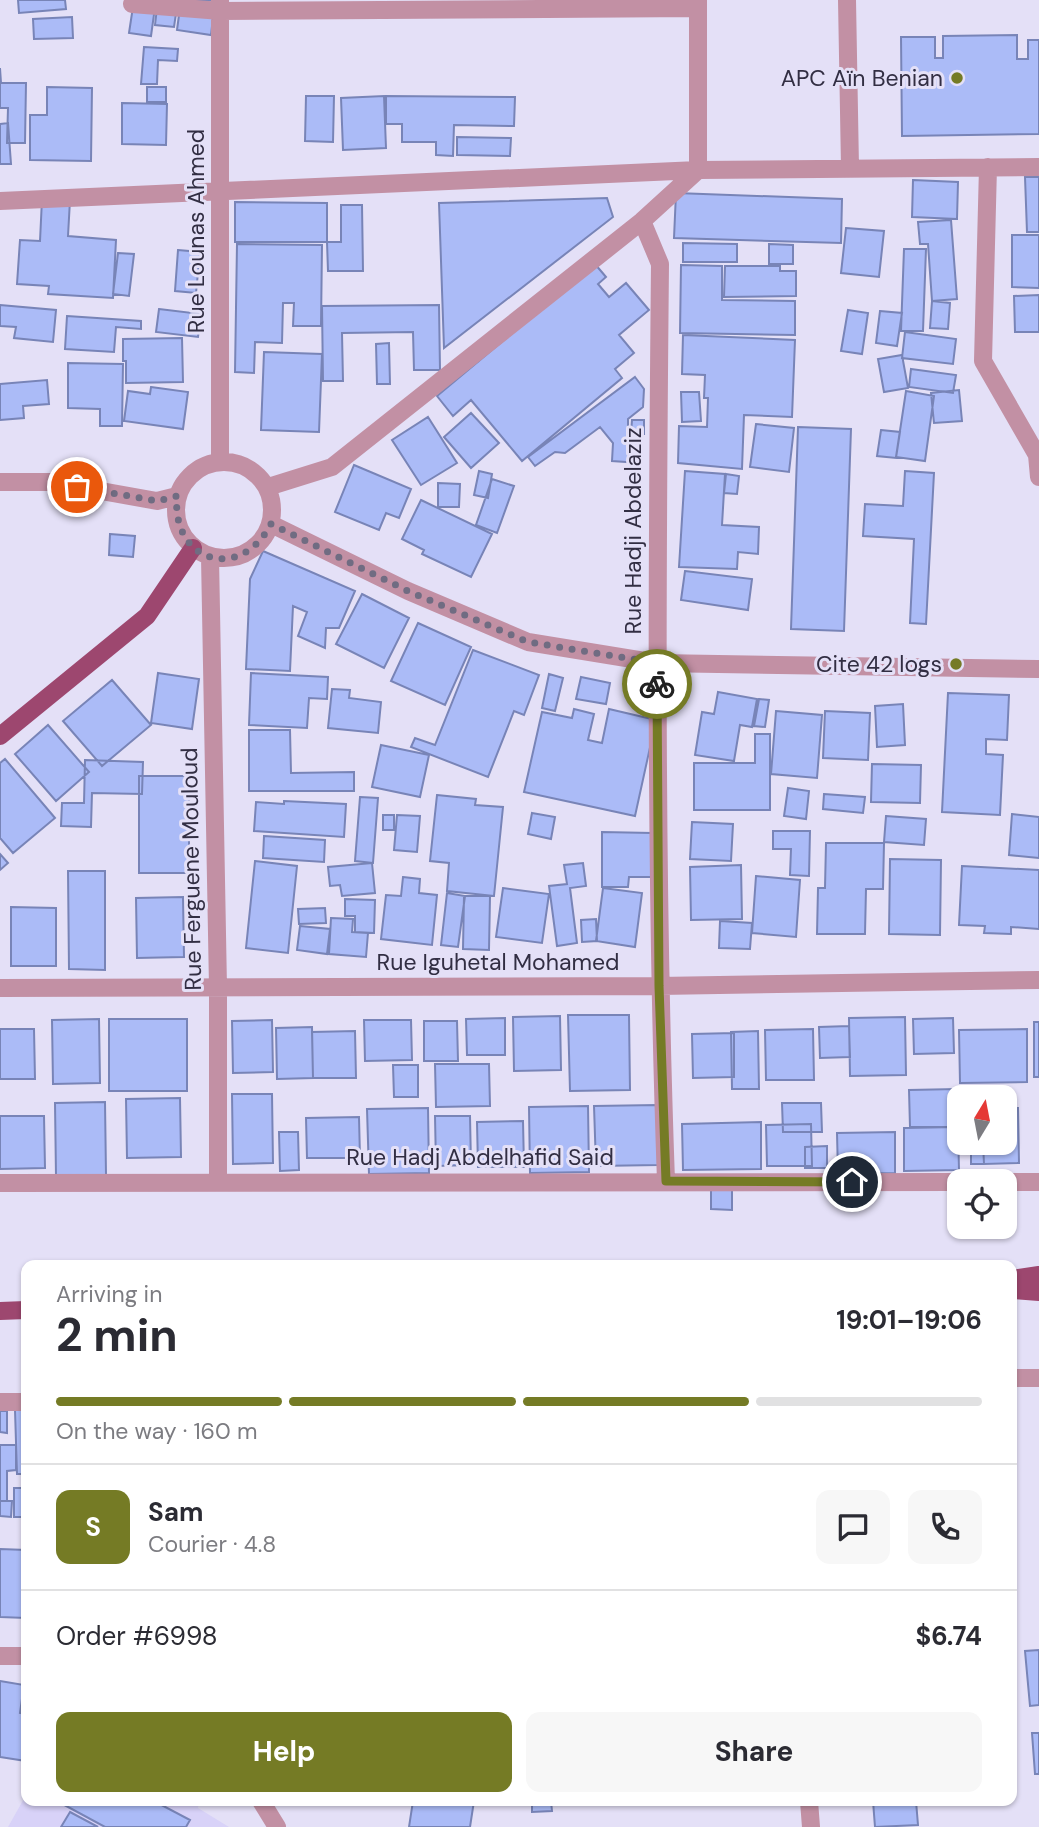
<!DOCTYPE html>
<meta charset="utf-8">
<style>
:root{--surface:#fff;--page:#f7f7f7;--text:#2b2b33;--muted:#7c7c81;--line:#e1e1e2;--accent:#757b25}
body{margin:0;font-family:"DM Sans",sans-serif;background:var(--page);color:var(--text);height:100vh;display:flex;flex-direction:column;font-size:26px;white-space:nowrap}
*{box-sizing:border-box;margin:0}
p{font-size:23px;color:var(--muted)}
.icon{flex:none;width:38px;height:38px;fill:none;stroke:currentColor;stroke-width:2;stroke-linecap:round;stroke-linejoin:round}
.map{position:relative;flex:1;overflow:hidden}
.panel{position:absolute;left:21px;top:1260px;width:996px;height:546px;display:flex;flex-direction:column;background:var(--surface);border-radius:14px;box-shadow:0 2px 5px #0004}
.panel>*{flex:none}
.needle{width:46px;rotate:10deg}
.tools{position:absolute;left:947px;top:1085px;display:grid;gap:14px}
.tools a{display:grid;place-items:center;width:70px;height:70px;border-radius:14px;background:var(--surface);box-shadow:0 2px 5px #0004;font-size:35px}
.pin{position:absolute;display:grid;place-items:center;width:60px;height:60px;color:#fff;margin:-30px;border:4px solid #fff;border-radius:50%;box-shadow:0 2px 7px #0007}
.courier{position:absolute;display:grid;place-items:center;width:70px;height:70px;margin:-35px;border:5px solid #757b25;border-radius:50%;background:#fff;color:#222;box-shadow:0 2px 9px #0007}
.headline em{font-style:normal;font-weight:700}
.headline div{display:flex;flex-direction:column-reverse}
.headline{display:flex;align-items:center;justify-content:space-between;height:119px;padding:0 35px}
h1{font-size:46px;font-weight:700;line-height:52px}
.bar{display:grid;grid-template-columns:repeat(4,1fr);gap:10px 7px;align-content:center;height:84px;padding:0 35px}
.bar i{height:9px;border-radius:5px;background:var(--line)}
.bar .selected{background:var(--accent)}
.bar p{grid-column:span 4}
.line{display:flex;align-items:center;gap:18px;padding:0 35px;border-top:2px solid var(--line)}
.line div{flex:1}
.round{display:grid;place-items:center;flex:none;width:74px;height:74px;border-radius:14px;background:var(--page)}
.cta{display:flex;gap:14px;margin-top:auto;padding:14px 35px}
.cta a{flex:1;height:80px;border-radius:14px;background:var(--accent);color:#fff;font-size:28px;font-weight:700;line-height:80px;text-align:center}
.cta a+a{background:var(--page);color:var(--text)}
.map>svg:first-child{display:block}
</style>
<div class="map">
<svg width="1039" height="1827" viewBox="0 0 1039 1827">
<rect width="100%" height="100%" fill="#e4e0f7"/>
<!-- built -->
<path fill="#d8d2f8" d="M 26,1795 L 26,1801 L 199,1801 L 198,1808 L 229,1827 L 8,1827 Z"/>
<!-- building -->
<path fill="#abbbf7" stroke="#7884b7" stroke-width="2" d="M 18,0 L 65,0 L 66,9 L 19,13 Z
M 134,0 L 156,0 L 151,36 L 129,33 Z
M 158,0 L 178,0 L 174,27 L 155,25 Z
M 181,0 L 215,0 L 211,35 L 177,30 Z
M 72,17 L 73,38 L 34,39 L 33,19 Z
M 1017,35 L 1017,59 L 1028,59 L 1028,40 L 1039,40 L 1039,134 L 902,136 L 901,37 L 935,37 L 935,58 L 943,58 L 943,36 Z
M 144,47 L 178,49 L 177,61 L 158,60 L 157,84 L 141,84 Z
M 0,68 L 1,83 L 26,83 L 25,143 L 7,143 L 8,108 L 0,108 Z
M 47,87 L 92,88 L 91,161 L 30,160 L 30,115 L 47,115 Z
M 147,87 L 166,87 L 166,102 L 147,102 Z
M 306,96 L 334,96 L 333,142 L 305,141 Z
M 384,96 L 386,148 L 343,150 L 341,98 Z
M 386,96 L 515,97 L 514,126 L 454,125 L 453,156 L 436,155 L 436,142 L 402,142 L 402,124 L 386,124 Z
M 122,103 L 167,104 L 166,145 L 122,144 Z
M 8,123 L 11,164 L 0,164 L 0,124 Z
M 457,137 L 511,138 L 510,156 L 457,155 Z
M 1025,177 L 1039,177 L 1039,232 L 1027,232 Z
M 913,180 L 958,182 L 957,219 L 912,217 Z
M 676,193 L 842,199 L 841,243 L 674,238 Z
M 607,198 L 613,217 L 444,348 L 439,203 Z
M 42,199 L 70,200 L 68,236 L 116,240 L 113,298 L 48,294 L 49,286 L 17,284 L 20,240 L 40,241 Z
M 235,202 L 327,203 L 327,242 L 235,242 Z
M 341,205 L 362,205 L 363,271 L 328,271 L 327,242 L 341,242 Z
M 951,220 L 957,299 L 932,301 L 928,244 L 920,244 L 918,222 Z
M 846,228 L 884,231 L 879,277 L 841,273 Z
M 1012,235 L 1039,235 L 1039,288 L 1012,287 Z
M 683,243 L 737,244 L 737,262 L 683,262 Z
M 237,244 L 322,245 L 321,326 L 293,326 L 294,303 L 283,303 L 282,343 L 255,342 L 254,373 L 235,372 Z
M 769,244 L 793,245 L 793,264 L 769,264 Z
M 904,249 L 926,249 L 923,331 L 901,331 Z
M 178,250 L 200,252 L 196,293 L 175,291 Z
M 118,253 L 134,254 L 129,296 L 113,294 Z
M 595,264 L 606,277 L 598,284 L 609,297 L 626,283 L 649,310 L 619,335 L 634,353 L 615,369 L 622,378 L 522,461 L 471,400 L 453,416 L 437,396 Z
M 681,265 L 722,266 L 722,300 L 795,301 L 795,335 L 680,333 Z
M 725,266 L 780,266 L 780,271 L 796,271 L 796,296 L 724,297 Z
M 1039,295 L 1039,332 L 1015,332 L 1014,296 Z
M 932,301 L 950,303 L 948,329 L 930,328 Z
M 0,305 L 56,310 L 53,342 L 14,338 L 16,327 L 0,326 Z
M 439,305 L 440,370 L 414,370 L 413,332 L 342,333 L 343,381 L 323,381 L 322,306 Z
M 159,309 L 201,314 L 198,337 L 156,332 Z
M 848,310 L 868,313 L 862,354 L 841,351 Z
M 880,311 L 902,313 L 897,346 L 876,343 Z
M 67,316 L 141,321 L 141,329 L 116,327 L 114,352 L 65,349 Z
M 905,332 L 956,339 L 953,364 L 902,358 Z
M 683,335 L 795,340 L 792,417 L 744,415 L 742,469 L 678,463 L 679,426 L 707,427 L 708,398 L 704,398 L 705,375 L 682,374 Z
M 182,338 L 183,382 L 126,383 L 126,361 L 123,361 L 123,339 Z
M 389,343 L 390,384 L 377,384 L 376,344 Z
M 264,352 L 322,354 L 319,432 L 261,430 Z
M 902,355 L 908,388 L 884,392 L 878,359 Z
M 68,363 L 123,364 L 122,426 L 100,426 L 100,409 L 68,408 Z
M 911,369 L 956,375 L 953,393 L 909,387 Z
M 635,377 L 644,389 L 643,407 L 628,419 L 628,427 L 642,445 L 640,463 L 612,461 L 613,443 L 600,427 L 565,453 L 555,452 L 535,466 L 528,457 Z
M 47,380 L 49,404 L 23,406 L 24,418 L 0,420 L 0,384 Z
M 151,387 L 188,392 L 183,429 L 124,421 L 128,391 L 150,394 Z
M 959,390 L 962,421 L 934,423 L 931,393 Z
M 906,391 L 934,396 L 925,461 L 896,457 Z
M 681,392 L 699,392 L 701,421 L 682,422 Z
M 471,413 L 499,443 L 471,468 L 444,437 Z
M 428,417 L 457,463 L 421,485 L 392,440 Z
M 632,420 L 644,420 L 644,434 L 631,433 Z
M 756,424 L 794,428 L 789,472 L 750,467 Z
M 798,427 L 851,429 L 844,631 L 791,629 Z
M 881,430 L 900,432 L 896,458 L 877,456 Z
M 354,465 L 411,489 L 399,518 L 386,513 L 379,530 L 335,512 Z
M 479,471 L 492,474 L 488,498 L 474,495 Z
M 685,471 L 725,474 L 722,525 L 759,527 L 758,554 L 738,552 L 737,569 L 679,567 Z
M 905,471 L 934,473 L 926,624 L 910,623 L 914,539 L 863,536 L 865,504 L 903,506 Z
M 726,474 L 739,476 L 737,494 L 724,493 Z
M 492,479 L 514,486 L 497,533 L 476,525 Z
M 438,483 L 460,484 L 459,507 L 438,507 Z
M 421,500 L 492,534 L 471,577 L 422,554 L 424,550 L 402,539 Z
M 110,534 L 135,536 L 133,557 L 109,555 Z
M 263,551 L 355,591 L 339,628 L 326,628 L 325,648 L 298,636 L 307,612 L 293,606 L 290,671 L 246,669 L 250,579 Z
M 685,571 L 752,579 L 748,610 L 681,600 Z
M 362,594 L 409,618 L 384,668 L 336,644 Z
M 418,623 L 471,647 L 445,705 L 391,681 Z
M 473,650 L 539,675 L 524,715 L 514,711 L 488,777 L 411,747 L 415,738 L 435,745 Z
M 158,673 L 199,679 L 192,729 L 151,723 Z
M 251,673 L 328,677 L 327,699 L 309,698 L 307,728 L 249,725 Z
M 549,674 L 563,678 L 555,711 L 542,708 Z
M 581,677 L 610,683 L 606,704 L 576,699 Z
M 112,680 L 151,725 L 102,766 L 63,721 Z
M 332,689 L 350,690 L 349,698 L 381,702 L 378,733 L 328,728 Z
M 718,692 L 757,699 L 752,727 L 740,725 L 734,761 L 695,755 L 702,712 L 714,714 Z
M 948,693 L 1009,695 L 1007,740 L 986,739 L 986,754 L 1003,755 L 1000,815 L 942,812 Z
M 759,699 L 769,700 L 765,727 L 754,726 Z
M 903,704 L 905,745 L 877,747 L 875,706 Z
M 574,709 L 594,714 L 588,740 L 602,743 L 609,709 L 656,720 L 635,816 L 524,792 L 542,712 L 572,718 Z
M 776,711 L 822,715 L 817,778 L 771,774 Z
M 825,711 L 870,713 L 868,760 L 823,758 Z
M 48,725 L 89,772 L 56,801 L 15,754 Z
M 249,730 L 290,730 L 291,773 L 354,772 L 354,791 L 249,791 Z
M 755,734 L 770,734 L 770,810 L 694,810 L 694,763 L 755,763 Z
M 381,745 L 429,755 L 420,797 L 372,787 Z
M 5,759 L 55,818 L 13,853 L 0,838 L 0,763 Z
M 85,760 L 143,762 L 142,794 L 92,793 L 91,827 L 61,826 L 62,803 L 84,803 Z
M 872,764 L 921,765 L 920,803 L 871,802 Z
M 139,776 L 189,776 L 189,873 L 139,873 Z
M 788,788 L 809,791 L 806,819 L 784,816 Z
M 824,794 L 865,797 L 863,813 L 823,809 Z
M 437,795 L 476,799 L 475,805 L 503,807 L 494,896 L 447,891 L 449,863 L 430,861 Z
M 360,797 L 378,798 L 373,863 L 355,861 Z
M 284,801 L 346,804 L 344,837 L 254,831 L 256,802 L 284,804 Z
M 532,813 L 555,817 L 551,839 L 528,834 Z
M 1012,814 L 1039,817 L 1039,858 L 1009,855 Z
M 383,815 L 394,815 L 394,830 L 383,830 Z
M 397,815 L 420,816 L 417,852 L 394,850 Z
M 886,816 L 926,819 L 924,845 L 884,842 Z
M 692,822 L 733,824 L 731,861 L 690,859 Z
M 773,831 L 810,831 L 809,876 L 790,875 L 791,849 L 773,849 Z
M 602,832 L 652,833 L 651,877 L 629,877 L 628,887 L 602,887 Z
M 264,836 L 325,840 L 324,862 L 263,858 Z
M 826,843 L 884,843 L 883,889 L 866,889 L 865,934 L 817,934 L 818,888 L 825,888 Z
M 0,854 L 8,863 L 0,870 Z
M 890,859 L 941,860 L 940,935 L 889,934 Z
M 255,861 L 297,866 L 288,953 L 246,948 Z
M 372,863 L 375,893 L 342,896 L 340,885 L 330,886 L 328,867 Z
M 583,863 L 586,886 L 570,888 L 577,943 L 557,946 L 549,886 L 567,884 L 564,865 Z
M 741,865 L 742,919 L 691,920 L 690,867 Z
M 962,866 L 1039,870 L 1039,929 L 1011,927 L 1011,934 L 984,933 L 985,926 L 959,925 Z
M 68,871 L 105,871 L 105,970 L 69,969 Z
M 756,876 L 800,880 L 796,937 L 752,933 Z
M 403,877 L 420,879 L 419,893 L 437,895 L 432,945 L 381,939 L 386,895 L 401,896 Z
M 503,888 L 549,894 L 542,943 L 496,937 Z
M 603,888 L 642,893 L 635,947 L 596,941 Z
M 447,893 L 465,896 L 458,947 L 441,945 Z
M 464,896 L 490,896 L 489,950 L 463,949 Z
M 183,897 L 184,957 L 137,958 L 136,898 Z
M 345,899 L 375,900 L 374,933 L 355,932 L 355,916 L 345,916 Z
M 11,907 L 56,908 L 56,966 L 11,966 Z
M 325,908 L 326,923 L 299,924 L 298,909 Z
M 331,918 L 353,919 L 352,932 L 368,933 L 366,957 L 329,954 Z
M 596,919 L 597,941 L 582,942 L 581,920 Z
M 720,921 L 752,923 L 750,949 L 719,948 Z
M 300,926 L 330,929 L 327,954 L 297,950 Z
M 568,1015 L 629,1015 L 630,1090 L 570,1091 Z
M 560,1016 L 561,1070 L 514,1071 L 513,1017 Z
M 905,1017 L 906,1075 L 850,1076 L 849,1018 Z
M 505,1018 L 505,1055 L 467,1055 L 466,1019 Z
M 953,1018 L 954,1053 L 914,1054 L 913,1019 Z
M 99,1019 L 100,1083 L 53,1084 L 52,1020 Z
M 109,1019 L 187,1019 L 187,1091 L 109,1091 Z
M 272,1020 L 273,1072 L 233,1073 L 232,1021 Z
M 364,1020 L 411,1020 L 412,1060 L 365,1061 Z
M 424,1021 L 457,1021 L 458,1061 L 424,1061 Z
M 1034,1022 L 1039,1022 L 1039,1077 L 1034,1077 Z
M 849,1026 L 850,1057 L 820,1058 L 819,1027 Z
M 312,1027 L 313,1078 L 277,1079 L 276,1028 Z
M 0,1029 L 34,1029 L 35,1079 L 0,1079 Z
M 813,1029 L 814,1080 L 766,1080 L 765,1030 Z
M 1027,1029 L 1027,1082 L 960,1083 L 959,1030 Z
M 355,1031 L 356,1078 L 313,1078 L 312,1032 Z
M 758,1031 L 759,1089 L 732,1089 L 731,1032 Z
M 734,1033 L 734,1077 L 693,1078 L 692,1034 Z
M 435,1064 L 489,1064 L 490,1106 L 436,1107 Z
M 393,1065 L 418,1065 L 418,1097 L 394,1097 Z
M 957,1089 L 958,1127 L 910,1127 L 909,1090 Z
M 232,1094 L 272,1094 L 273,1163 L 233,1164 Z
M 180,1098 L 181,1157 L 127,1158 L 126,1099 Z
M 105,1102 L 106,1175 L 56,1176 L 55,1103 Z
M 782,1103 L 821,1103 L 822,1132 L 783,1132 Z
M 657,1105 L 658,1165 L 596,1166 L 594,1106 Z
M 588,1106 L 589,1172 L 530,1173 L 529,1107 Z
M 428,1108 L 429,1173 L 369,1174 L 367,1109 Z
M 1004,1108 L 1018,1108 L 1019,1163 L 984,1164 L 983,1143 L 1004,1143 Z
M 0,1116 L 44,1116 L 45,1168 L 0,1169 Z
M 435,1116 L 470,1116 L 471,1165 L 436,1166 Z
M 359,1117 L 360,1158 L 307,1158 L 306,1118 Z
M 523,1121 L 524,1167 L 478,1167 L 477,1122 Z
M 761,1122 L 761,1169 L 683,1170 L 682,1124 Z
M 811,1124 L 812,1166 L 767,1166 L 766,1125 Z
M 958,1127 L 959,1170 L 904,1171 L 904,1128 Z
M 279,1132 L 298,1132 L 299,1170 L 280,1171 Z
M 895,1132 L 895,1173 L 838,1174 L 837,1133 Z
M 971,1143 L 983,1143 L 984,1164 L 971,1164 Z
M 827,1146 L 827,1168 L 805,1168 L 805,1147 Z
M 711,1188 L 732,1188 L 732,1210 L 711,1209 Z
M 15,1410 L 26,1410 L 26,1474 L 17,1474 Z
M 0,1411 L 7,1411 L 7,1433 L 0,1432 Z
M 0,1445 L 16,1445 L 16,1470 L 7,1471 L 7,1501 L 0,1501 Z
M 14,1488 L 26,1488 L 26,1517 L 14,1517 Z
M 0,1501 L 12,1501 L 11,1517 L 0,1516 Z
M 0,1549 L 26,1550 L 26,1618 L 0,1617 Z
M 1039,1650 L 1039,1705 L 1030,1706 L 1025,1651 Z
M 0,1681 L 24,1685 L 20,1713 L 26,1714 L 26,1761 L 0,1757 Z
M 1032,1733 L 1039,1733 L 1039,1774 L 1035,1774 Z
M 57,1801 L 154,1801 L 190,1820 L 186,1827 L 105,1827 Z
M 413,1801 L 474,1801 L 470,1827 L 409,1827 Z
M 532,1801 L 551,1801 L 552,1811 L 532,1812 Z
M 873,1801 L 916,1801 L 918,1825 L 875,1827 Z
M 70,1812 L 98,1827 L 61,1827 Z"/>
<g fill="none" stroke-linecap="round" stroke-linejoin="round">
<!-- minor -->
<path stroke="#c290a4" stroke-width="18" d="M 847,0 L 850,167
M 132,4 L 221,11 L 698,8
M 988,167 L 983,361 L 1037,455 L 1039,477
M 0,201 L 698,170 L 1039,167
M 642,221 L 660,264 C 657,570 655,876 666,1181
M 220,461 L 220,0
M176 510a48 48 0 1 1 96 0a48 48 0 1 1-96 0Z
M 0,482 L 51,482 L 157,501 L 177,496
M 268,487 L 332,467 L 642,221 L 698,170 L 698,0
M 271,524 L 408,591 L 528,642 L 657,663 L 1039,669
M 210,557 L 218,987 L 218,1181
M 0,988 L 659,986 L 1039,980
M 1004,1182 L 1039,1182
M 0,1183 L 959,1182
M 1012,1378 L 1039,1378
M 0,1402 L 26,1402
M 0,1656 L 26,1656
M 261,1801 L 277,1827
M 809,1801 L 811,1827"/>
<!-- major -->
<path stroke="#9d476f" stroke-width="18" d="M 0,736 L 147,616 L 193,548
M 1012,1279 L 1039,1275
M 1012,1290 L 1039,1292
M 0,1311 L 26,1310"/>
</g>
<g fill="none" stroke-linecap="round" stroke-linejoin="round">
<!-- done -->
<path stroke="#706c82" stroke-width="7" stroke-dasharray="0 12.6" d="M 77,487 L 158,501 L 177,496 C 171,562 240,583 271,524 L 408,591 L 528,642 L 657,663 L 657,684"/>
<!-- route -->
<path stroke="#757b25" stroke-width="9" d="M 657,684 L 659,986 L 666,1181 L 852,1182"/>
</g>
<!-- markers -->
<g fill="#757b25" stroke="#e4e0f7" stroke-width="2.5">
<circle cx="957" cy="78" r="7"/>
<circle cx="956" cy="664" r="7"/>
</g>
<g text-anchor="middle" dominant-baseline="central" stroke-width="6" stroke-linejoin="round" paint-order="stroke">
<!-- poi labels -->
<g font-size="23" fill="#322e43" stroke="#e4e0f7" text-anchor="end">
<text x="943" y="78">APC Aïn Benian</text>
<text x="942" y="664">Cite 42 logs</text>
</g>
<!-- street labels -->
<g font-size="23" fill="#322e43" stroke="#e4e0f7">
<text transform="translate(196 231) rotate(-90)">Rue Lounas Ahmed</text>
<text transform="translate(633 531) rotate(-90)">Rue Hadji Abdelaziz</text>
<text transform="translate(191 869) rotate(-91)">Rue Ferguene Mouloud</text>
<text x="498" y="962">Rue Iguhetal Mohamed</text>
<text x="480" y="1157">Rue Hadj Abdelhafid Said</text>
</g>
</g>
</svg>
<div class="tools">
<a><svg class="needle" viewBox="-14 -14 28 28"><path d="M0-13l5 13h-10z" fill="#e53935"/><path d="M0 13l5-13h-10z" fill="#7c7c81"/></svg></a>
<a><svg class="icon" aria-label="locate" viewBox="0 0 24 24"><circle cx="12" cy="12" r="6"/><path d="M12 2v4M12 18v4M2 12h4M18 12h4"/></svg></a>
</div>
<div class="pin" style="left:77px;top:487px;background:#ea580c"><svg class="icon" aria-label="bag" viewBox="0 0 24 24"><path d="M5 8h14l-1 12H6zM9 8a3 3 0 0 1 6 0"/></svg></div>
<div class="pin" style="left:852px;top:1182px;background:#1f2937"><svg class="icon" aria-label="home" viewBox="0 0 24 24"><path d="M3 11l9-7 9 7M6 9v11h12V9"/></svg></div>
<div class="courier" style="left:657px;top:684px"><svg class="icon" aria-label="bike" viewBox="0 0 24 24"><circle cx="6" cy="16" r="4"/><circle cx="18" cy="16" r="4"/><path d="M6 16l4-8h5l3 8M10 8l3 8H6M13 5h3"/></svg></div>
<section class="panel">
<div class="headline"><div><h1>2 min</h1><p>Arriving in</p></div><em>19:01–19:06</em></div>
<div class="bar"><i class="selected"></i><i class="selected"></i><i class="selected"></i><i></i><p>On the way · 160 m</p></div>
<div class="line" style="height:126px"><b class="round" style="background:var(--accent);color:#fff">S</b><div><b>Sam</b><p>Courier · 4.8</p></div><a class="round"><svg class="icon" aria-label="chat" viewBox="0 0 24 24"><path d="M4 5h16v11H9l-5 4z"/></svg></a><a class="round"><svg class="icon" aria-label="phone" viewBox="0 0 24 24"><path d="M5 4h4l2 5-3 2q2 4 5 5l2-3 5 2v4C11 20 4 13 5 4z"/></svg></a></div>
<div class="line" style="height:91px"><div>Order #6998</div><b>$6.74</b></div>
<div class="cta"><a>Help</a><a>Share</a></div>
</section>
</div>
